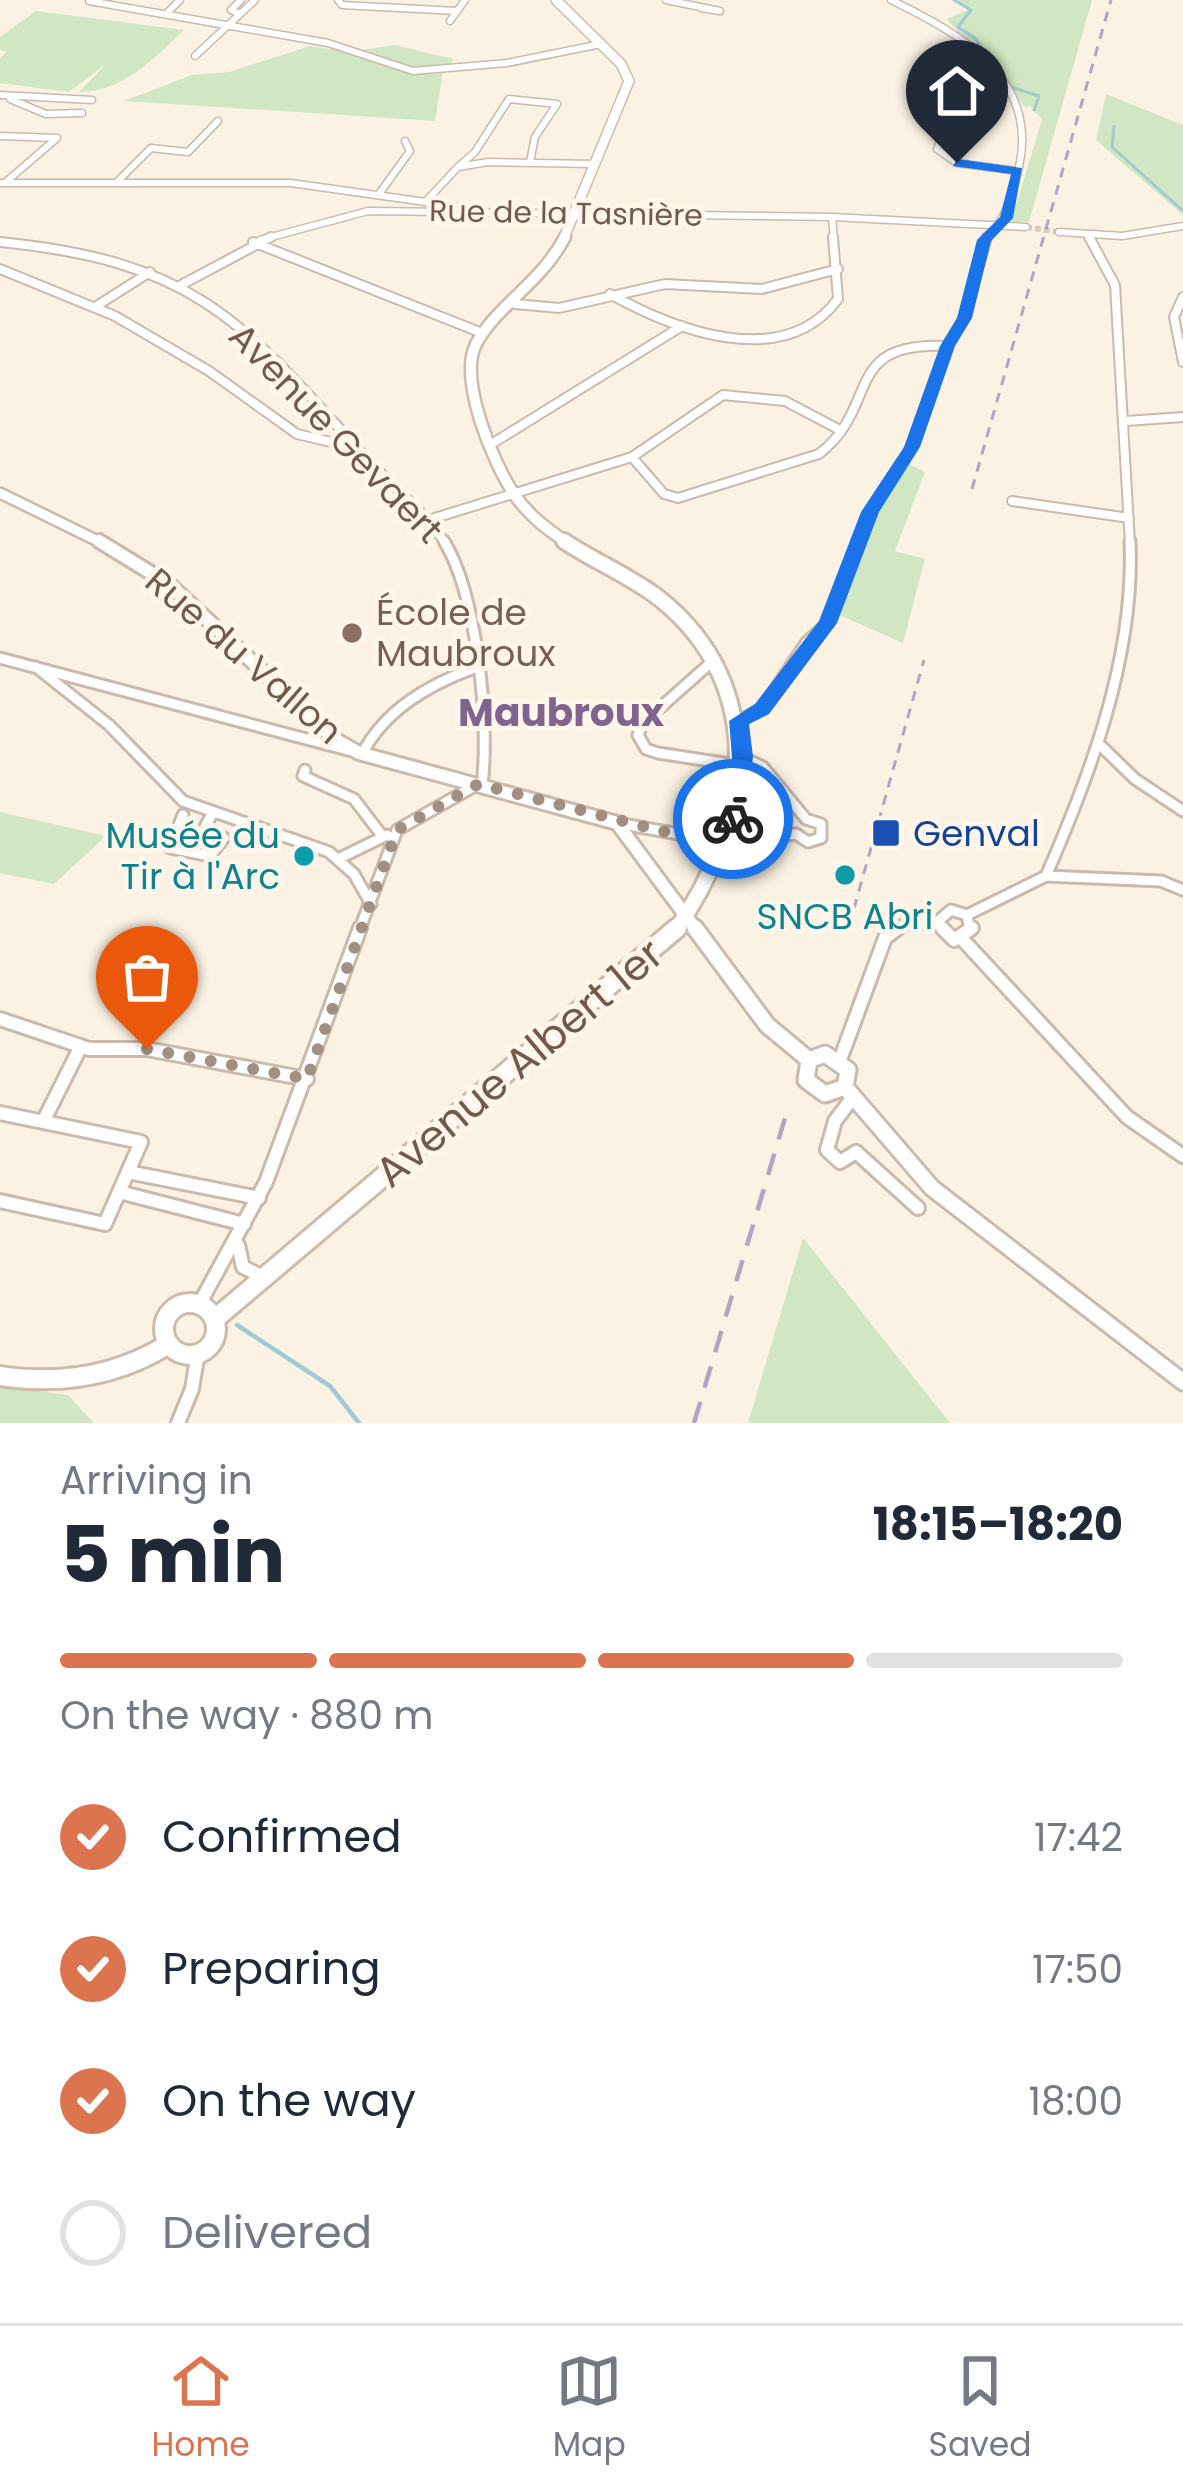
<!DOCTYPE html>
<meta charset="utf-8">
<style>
:root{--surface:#fff;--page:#f6f6f7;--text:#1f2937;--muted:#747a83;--line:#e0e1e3;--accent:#dd7450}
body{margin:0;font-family:Poppins,sans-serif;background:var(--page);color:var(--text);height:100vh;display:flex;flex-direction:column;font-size:45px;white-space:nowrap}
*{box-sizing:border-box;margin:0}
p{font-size:39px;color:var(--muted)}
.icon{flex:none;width:66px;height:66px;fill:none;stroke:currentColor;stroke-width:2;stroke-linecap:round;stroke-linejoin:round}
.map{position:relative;height:1423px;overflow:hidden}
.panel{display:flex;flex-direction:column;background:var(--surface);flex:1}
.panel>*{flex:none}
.pin{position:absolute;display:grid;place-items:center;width:102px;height:102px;color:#fff;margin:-123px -51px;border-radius:50% 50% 50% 0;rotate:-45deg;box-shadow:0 0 12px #0007}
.pin .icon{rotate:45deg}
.courier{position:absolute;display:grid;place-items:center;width:120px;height:120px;margin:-60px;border:9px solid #1a73e8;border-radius:50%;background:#fff;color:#222;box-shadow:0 3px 15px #0007}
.overview em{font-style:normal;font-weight:700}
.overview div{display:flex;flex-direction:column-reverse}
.overview{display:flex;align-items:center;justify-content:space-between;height:204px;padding:0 60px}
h1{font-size:78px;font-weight:700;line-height:90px}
.bar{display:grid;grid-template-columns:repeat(4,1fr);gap:18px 12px;align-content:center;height:144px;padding:0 60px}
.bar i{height:15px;border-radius:9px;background:var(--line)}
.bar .selected{background:var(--accent)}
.bar p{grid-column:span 4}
ol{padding:0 60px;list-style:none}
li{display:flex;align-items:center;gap:36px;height:132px}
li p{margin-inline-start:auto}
li .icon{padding:12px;border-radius:50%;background:var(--accent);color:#fff;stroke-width:4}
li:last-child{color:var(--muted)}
li i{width:66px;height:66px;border:6px solid var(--line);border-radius:50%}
.dock{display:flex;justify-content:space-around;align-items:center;height:168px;border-top:3px solid var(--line);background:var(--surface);font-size:33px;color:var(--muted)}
.dock a{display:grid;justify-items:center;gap:6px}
.dock .selected{color:var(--accent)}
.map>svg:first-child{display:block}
</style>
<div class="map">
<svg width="1183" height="1423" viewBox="0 0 1183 1423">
<rect width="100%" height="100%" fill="#fbf2e4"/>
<!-- green -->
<path fill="#d1e7c3" d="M 958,0 L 1092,0 L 1029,222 L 1011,222 L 1042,119 L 1029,105 L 1026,108 L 947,19 L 970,9 Z
M 36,11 L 184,30 C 154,59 122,92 79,92 L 106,64 L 69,92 L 0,83 L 0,58 L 7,52 L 0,50 L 0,37 Z
M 394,45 L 454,59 L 443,71 L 435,121 L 124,101 L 192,75 L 229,72 L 310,46 L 350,52 Z
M 1106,94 L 1183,125 L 1183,215 L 1096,140 Z
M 909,464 L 925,472 L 895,551 L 925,559 L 903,643 L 839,615 L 871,523 Z
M 0,812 L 106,836 L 54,884 L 0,873 Z
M 803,1238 L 950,1423 L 748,1423 Z
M 0,1386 L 68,1395 L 94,1423 L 0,1423 Z"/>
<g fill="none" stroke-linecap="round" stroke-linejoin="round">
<!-- stream-far1 -->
<path stroke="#a1cbd4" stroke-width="3" d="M 954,0 L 971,10 L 958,27 L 975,38 L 994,65
M 1011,87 L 1039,96 L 1034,110
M 1114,126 L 1112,147 L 1183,211"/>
<!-- stream -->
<path stroke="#a1cbd4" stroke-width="4.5" d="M 237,1325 L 330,1386 L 359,1423"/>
<!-- minor-tunnel -->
<path stroke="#d8ccbe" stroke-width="6" stroke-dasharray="6 3" stroke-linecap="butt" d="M 1026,227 L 1059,232"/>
<defs>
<path id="minor-far3" d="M 338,0 L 342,5 L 457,11
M 666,0 L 720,11 L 701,8
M 891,0 C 961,34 1039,78 1019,167 C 1011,199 1008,217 984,240
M 89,1 L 328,43 L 413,71 L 507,63 L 601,44
M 167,13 L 180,0
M 238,13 L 231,10 L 241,0
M 450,21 L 465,0
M 195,56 L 255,0
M 0,95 L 92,100
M 10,99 L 46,114 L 82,113
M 943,135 L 937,149 L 957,163 L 1018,171
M 0,136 L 57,138
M 458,167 L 475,152 L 509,99 L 557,104 L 535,137 L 530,162
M 7,181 L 57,138
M 118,181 L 151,148 L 188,152 L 218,121
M 0,183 L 291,183 L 461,207
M 379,194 L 410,151 L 405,141
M 428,199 L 458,167 L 488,162 L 594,164
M 832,217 L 834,240
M 1059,232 L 1122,236 L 1183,226
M 1088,236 L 1090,240
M 260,240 L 368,211 L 832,217 L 1026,227"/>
<path id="minor-far2" d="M 1089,237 L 1115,285 L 1130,544
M 0,242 C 188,261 237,314 359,450 C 387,482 422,509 446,544
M 253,242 L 482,333
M 0,269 L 115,316 L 209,371 L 297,434 L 356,448
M 181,285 L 271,237
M 610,294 C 673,329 783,373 838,299 L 833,237
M 1183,297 L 1174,317 L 1183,362
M 515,304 L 559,308 L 665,284 L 762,289 L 838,269
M 95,307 L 150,272
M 1126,421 L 1183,417
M 493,443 L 682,326
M 632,457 L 664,494 L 678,498 L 819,454 C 881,406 841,341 947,346
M 1012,501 L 1129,518
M 425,521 L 632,457 L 723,395 L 785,401 L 840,430
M 858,544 L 870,512 L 912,447 L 947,346 L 964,318 L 987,237"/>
<path id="minor-far1" d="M 444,541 C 477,595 490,723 482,785
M 0,658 L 348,750
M 715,659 L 643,723 L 638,735 L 646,749 L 658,753 L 736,765
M 36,667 L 109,725 L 183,801 L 329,852 L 354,874 L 371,904
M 739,721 L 762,709 L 807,642 L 828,623 L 859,541
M 1099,744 L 1135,779 L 1183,811
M 362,754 C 385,710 428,685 474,668
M 742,757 L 763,767 L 806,819
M 305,770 L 303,776 L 354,799 L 383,837
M 183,815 L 170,848 L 210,856 L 224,838 L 205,827 L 212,814
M 617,823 L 729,843 L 796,834 L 808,842 L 821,838 L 821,824 L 806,819
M 340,858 L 387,835
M 1046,876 L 1161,881 L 1183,890
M 967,915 L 1046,876 C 1091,773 1135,656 1130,541
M 936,923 L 945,931
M 936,923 L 951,910 L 967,915 L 970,931
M 359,931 L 397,830 L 478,784
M 894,931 L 903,925 L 936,923"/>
<path id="minor" d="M 942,928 L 954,940 L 972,928
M 963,940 L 1127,1117 L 1183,1156
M 0,1019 L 89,1049 L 147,1049 L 307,1079
M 840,1060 L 885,938 L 898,928
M 854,1096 L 835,1121 L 827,1150 L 840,1162 L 856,1152 L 918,1208
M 0,1113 L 141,1142 L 105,1224 L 0,1201
M 43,1122 L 81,1046
M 128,1172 L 259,1198
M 119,1192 L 244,1224
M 238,1245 L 243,1267 L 265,1278
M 200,1303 L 266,1182 L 360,928
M 178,1423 L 192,1389 L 198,1352"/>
<path id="tertiary-far2" d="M 0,493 L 104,544"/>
<path id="tertiary-far1" d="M 99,541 L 169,584 L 336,740 L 359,753 L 617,823 L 697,931"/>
<path id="tertiary" d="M 695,928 L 767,1025 L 809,1060
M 809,1060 L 806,1080 L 825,1094 L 845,1087
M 809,1060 L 825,1054 L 848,1070 L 845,1087
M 845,1087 L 932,1188 L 1183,1382"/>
<path id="secondary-far3" d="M 556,0 L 621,64 L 629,81 L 563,240"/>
<path id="secondary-far2" d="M 565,237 C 541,283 497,305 476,344 C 458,379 493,463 514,494 C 528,515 548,530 569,544"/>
<path id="secondary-far1" d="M 564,541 C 595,562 631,576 660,599 C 771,688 749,827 675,931"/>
<path id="secondary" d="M164 1329a26 26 0 1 1 52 0a26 26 0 1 1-52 0Z
M 216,1318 L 677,928
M 0,1376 C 60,1385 115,1377 167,1345"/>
</defs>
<!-- minor-far3 casing -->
<use href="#minor-far3" stroke="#cbbaab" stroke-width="9"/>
<!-- minor-far2 casing -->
<use href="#minor-far2" stroke="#cbbaab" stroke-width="12"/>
<!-- minor-far1 casing -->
<use href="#minor-far1" stroke="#cbbaab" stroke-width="15"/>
<!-- minor casing -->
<use href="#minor" stroke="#cbbaab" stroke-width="18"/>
<!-- tertiary-far2 casing -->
<use href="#tertiary-far2" stroke="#cbbaab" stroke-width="14"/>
<!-- tertiary-far1 casing -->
<use href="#tertiary-far1" stroke="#cbbaab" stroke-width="18"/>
<!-- tertiary casing -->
<use href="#tertiary" stroke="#cbbaab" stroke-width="21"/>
<!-- secondary-far3 casing -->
<use href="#secondary-far3" stroke="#cebba9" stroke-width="12"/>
<!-- secondary-far2 casing -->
<use href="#secondary-far2" stroke="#cebba9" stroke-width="15"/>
<!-- secondary-far1 casing -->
<use href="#secondary-far1" stroke="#cebba9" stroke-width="20"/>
<!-- secondary casing -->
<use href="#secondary" stroke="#cebba9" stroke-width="24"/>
<!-- minor-far3 -->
<use href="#minor-far3" stroke="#fff" stroke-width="6"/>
<!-- minor-far2 -->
<use href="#minor-far2" stroke="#fff" stroke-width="8"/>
<!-- minor-far1 -->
<use href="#minor-far1" stroke="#fff" stroke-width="9"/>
<!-- minor -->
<use href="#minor" stroke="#fff" stroke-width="12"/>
<!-- tertiary-far2 -->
<use href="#tertiary-far2" stroke="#fff" stroke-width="9"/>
<!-- tertiary-far1 -->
<use href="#tertiary-far1" stroke="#fff" stroke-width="12"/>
<!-- tertiary -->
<use href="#tertiary" stroke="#fff" stroke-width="15"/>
<!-- secondary-far3 -->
<use href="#secondary-far3" stroke="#fff" stroke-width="9"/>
<!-- secondary-far2 -->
<use href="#secondary-far2" stroke="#fff" stroke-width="10"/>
<!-- secondary-far1 -->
<use href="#secondary-far1" stroke="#fff" stroke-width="14"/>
<!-- secondary -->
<use href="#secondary" stroke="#fff" stroke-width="18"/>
<!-- rail-far1 -->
<path stroke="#b5a3c3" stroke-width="3" stroke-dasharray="10 8" stroke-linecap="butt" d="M 972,489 L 1111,0
M 849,926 L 924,660"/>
<!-- rail -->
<path stroke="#b5a3c3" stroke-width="4.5" stroke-dasharray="22 15" stroke-linecap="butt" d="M 694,1423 L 785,1118"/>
</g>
<!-- route -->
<path fill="#1a73e8" d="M 957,159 L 1022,168 L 1013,218 L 991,241 L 972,318 L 955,346 L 920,447 L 879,512 L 837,623 L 769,714 L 749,724 L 753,757 L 744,819 L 733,827 L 726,825 L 732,757 L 729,721 L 755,704 L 819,621 L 861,512 L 904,447 L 940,346 L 957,318 L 977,240 L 1000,217 L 1011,174 L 953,166 Z"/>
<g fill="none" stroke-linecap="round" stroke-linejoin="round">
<!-- done -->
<path stroke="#a18f81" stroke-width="12" stroke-dasharray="0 21.6" d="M 147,1049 L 307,1079 L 397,830 L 478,784 L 725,847 L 733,819"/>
</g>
<!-- markers -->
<circle fill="#8d6e63" stroke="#fef6ea" stroke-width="4.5" cx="352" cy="633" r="12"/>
<rect fill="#1a4fb4" stroke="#fef6ea" stroke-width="4.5" x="871" y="818" width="30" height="30" rx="6"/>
<g fill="#0f9aa8" stroke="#fef6ea" stroke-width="4.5">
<circle cx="304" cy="856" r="12"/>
<circle cx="845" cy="875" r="12"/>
</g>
<g text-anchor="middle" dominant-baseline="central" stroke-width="10" stroke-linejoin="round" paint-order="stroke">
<!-- far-street labels -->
<g font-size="30" fill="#715a4b" stroke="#fef6ea">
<text transform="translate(566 213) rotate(1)">Rue de la Tasnière</text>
</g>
<!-- street labels -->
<g font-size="36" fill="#715a4b" stroke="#fef6ea">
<text transform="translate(336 433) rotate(46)">Avenue Gevaert</text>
<text transform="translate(244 656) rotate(41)">Rue du Vallon</text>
</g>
<!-- education labels -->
<g font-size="36" fill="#785e54" stroke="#fef6ea" text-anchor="start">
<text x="376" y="612">École de<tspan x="376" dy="41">Maubroux</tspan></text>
</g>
<!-- transit labels -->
<g font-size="36" fill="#164399" stroke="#fef6ea" text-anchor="start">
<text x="913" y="833">Genval</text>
</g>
<!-- culture labels -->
<g font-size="36" fill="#0d838f" stroke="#fef6ea" text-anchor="end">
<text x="280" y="835">Musée du<tspan x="280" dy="41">Tir à l'Arc</tspan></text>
<text x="845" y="916" text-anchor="middle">SNCB Abri</text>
</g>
<!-- neighbourhood labels -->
<g font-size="39" font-weight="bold" fill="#80638e" stroke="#fef6ea">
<text x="561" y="712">Maubroux</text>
</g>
<!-- near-street labels -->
<g font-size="42" fill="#715a4b" stroke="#fef6ea">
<text transform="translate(519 1063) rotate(-40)">Avenue Albert 1er</text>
</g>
</g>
</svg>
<div class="pin" style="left:147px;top:1049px;background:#ea580c"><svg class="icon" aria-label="bag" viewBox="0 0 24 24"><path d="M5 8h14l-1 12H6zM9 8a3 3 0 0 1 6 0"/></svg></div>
<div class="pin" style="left:957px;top:163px;background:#1f2937"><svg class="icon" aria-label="home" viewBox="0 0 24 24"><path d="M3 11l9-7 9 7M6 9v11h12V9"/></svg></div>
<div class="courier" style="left:733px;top:819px"><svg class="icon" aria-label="bike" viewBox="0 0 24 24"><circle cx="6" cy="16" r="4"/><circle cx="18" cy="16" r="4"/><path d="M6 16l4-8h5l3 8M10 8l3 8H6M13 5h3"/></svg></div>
</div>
<section class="panel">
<div class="overview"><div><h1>5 min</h1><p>Arriving in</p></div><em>18:15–18:20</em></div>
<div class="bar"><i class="selected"></i><i class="selected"></i><i class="selected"></i><i></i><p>On the way · 880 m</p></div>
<ol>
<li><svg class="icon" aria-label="check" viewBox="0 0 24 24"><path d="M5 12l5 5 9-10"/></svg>Confirmed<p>17:42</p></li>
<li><svg class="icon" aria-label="check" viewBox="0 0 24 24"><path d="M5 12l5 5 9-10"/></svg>Preparing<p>17:50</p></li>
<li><svg class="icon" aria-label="check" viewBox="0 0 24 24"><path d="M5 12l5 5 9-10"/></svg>On the way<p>18:00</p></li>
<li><i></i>Delivered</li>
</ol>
</section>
<nav class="dock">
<a class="selected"><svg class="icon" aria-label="home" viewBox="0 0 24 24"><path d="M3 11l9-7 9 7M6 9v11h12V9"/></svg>Home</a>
<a><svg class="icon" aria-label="map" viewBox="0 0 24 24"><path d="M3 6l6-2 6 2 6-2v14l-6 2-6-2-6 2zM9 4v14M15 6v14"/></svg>Map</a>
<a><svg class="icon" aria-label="saved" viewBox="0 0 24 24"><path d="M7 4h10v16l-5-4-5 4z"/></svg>Saved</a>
</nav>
